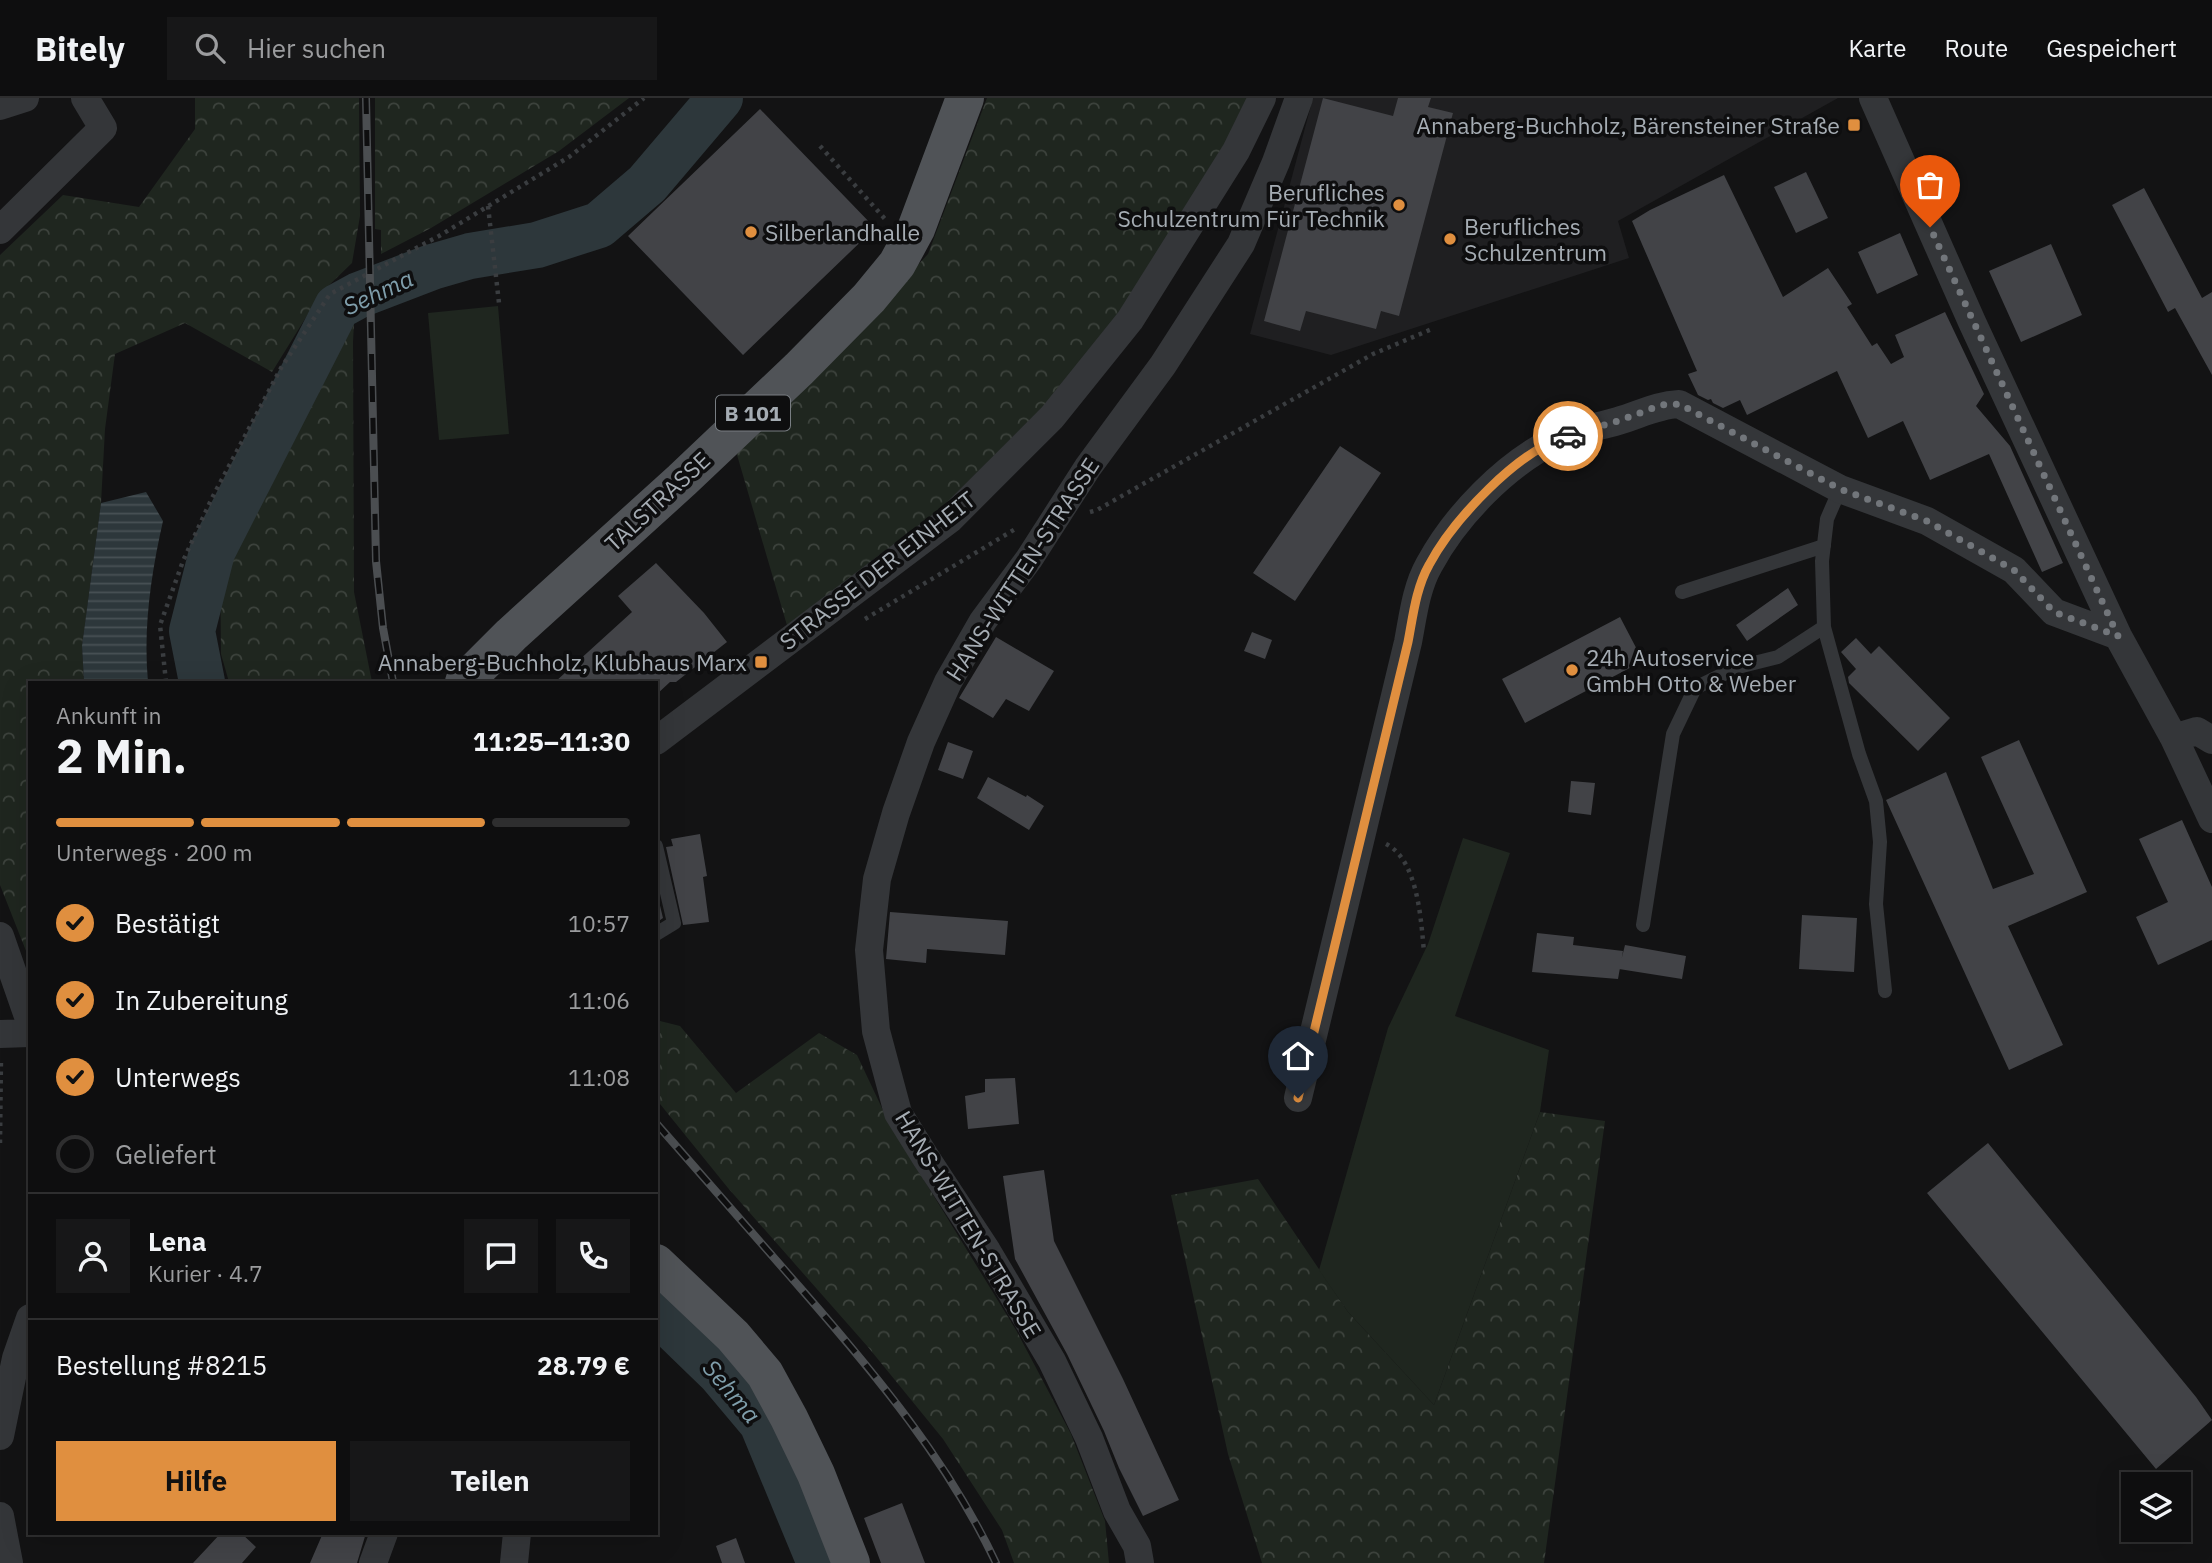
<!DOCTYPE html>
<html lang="de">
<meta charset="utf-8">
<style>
:root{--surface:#0e0e0f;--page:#171718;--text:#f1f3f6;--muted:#9b9c9e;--line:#2e2e2f;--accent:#e08f3f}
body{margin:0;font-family:"IBM Plex Sans",sans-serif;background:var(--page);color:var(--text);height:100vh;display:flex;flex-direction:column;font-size:26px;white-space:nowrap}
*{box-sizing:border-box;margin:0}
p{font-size:23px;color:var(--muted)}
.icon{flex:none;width:38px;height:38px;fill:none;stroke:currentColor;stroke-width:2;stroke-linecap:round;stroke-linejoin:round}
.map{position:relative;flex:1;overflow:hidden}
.panel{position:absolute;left:28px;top:583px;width:630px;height:854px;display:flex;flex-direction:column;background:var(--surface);border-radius:0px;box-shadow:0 7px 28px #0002,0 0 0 2px var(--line)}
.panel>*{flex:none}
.controls{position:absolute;left:2121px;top:1374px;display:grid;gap:14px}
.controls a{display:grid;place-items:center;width:70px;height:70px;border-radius:0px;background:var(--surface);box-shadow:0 7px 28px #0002,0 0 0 2px var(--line);font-size:35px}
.pin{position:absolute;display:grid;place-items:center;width:60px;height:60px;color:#fff;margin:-72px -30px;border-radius:50% 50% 50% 0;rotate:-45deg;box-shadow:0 0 7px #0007}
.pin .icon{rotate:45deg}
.courier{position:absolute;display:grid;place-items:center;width:70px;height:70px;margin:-35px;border:5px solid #e08f3f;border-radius:50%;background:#fff;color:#222;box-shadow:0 2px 9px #0007}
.head em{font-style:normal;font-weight:700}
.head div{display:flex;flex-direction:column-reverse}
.head{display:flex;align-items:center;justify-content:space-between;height:119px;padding:0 28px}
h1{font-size:46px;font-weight:700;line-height:52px}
.bar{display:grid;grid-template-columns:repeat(4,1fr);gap:10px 7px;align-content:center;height:84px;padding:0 28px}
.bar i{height:9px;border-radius:5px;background:var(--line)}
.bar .current{background:var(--accent)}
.bar p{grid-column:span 4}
.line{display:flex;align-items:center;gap:18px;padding:0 28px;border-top:2px solid var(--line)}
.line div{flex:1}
.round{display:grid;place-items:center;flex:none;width:74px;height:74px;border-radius:0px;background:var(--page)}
ol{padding:0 28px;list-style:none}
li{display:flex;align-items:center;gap:21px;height:77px}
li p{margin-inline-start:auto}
li .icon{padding:7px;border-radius:50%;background:var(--accent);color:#111;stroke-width:4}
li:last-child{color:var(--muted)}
li i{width:38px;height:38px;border:4px solid var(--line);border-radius:50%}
.primary-button{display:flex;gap:14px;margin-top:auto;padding:14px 28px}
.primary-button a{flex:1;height:80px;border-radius:0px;background:var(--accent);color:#111;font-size:28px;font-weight:700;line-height:80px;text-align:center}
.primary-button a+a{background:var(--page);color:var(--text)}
header{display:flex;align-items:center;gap:42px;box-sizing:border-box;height:98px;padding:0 35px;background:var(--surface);border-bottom:2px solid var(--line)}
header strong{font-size:33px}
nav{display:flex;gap:38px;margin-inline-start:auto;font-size:24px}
.search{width:490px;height:63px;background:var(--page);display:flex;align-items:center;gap:18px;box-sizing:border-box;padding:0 24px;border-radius:0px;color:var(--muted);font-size:26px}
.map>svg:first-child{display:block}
</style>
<header>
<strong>Bitely</strong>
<div class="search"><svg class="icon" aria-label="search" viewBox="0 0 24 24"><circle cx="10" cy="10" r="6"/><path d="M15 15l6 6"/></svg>Hier suchen</div>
<nav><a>Karte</a><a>Route</a><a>Gespeichert</a></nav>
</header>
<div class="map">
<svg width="2212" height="1465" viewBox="0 0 2212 1465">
<defs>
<pattern id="forest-crowns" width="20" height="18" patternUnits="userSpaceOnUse" patternTransform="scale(1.75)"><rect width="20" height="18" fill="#1f261f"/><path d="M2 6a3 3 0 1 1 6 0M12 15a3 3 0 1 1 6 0" fill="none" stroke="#3d433d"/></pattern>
<pattern id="water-rules" width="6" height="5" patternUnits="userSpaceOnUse" patternTransform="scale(1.75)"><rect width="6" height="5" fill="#2d373b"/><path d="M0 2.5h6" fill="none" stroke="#485155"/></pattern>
</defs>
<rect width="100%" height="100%" fill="#131314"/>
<!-- built -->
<path fill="#1f1f21" d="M 1313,0 L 1838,0 L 1618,123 L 1629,160 L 1331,257 L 1250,236 Z"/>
<!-- forest -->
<path fill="url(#forest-crowns)" d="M 195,0 L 359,0 L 360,118 L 352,165 L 321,195 L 272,274 L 185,225 L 115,256 L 105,331 L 101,405 L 82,548 L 84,584 L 30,584 L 30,863 L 0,787 L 0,157 L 63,97 L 139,109 L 195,31 Z
M 375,0 L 629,0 L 559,53 L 431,130 L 381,156 L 381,132 L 375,131 Z
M 987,0 L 1262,0 L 1052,319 L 791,541 L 735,350 L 806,287 L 928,156 Z
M 355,206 L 353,244 L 354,494 L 372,584 L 229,584 L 221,556 L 220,458 L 275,357 L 307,294 L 342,213 Z
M 656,922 L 680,928 L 736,995 L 819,935 L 857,957 L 889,1025 L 1016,1232 L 1071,1336 L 1105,1423 L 1109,1465 L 1014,1465 L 1002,1432 L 943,1341 L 868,1249 L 728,1090 L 656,1001 Z
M 1540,1014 L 1605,1023 L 1544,1465 L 1262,1465 L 1228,1356 L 1171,1097 L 1258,1081 L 1348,1214 L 1434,1307 Z"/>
<!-- garden -->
<path fill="#1f261f" d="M 498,208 L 509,336 L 439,342 L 428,215 Z
M 1463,740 L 1510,755 L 1455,918 L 1549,952 L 1540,1014 L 1434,1307 L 1348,1214 L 1319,1172 L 1388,930 L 1428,846 Z"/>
<!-- water -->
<path fill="url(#water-rules)" d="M 146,394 L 163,423 C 151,476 143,530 148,584 L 84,584 L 82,548 L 101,405 Z"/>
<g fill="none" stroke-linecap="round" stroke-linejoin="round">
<!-- river -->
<path stroke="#2d373b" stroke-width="46" d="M 202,584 L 192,533 L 212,454 L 337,209 L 359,197 L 432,169 L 470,158 L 537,147 L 599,127 L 647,86 L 720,0
M 656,1213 L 720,1275 L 762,1325 L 820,1465"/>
</g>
<!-- building -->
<path fill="#424347" d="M 1323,0 L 1393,18 L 1398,0 L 1431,0 L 1428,9 L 1453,15 L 1399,218 L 1381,213 L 1376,231 L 1306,213 L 1300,233 L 1264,223 Z
M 760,11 L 875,130 L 743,257 L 628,138 Z
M 1806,74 L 1828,120 L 1796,135 L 1774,89 Z
M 1724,77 L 1783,199 L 1828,170 L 1852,206 L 1847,209 L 1872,248 L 1877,245 L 1891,266 L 1904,259 L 1895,237 L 1945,214 L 1984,296 L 1976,308 L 2010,348 L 2063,465 L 2042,474 L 1989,356 L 1930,382 L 1903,323 L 1868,340 L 1837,273 L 1747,317 L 1740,302 L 1723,310 L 1713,305 L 1711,301 L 1708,302 L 1698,297 L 1688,276 L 1697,273 L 1632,123 L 1650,112 Z
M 2144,90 L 2202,200 L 2212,194 L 2212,277 L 2175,210 L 2168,214 L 2112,107 Z
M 1900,135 L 1918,177 L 1877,196 L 1858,154 Z
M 2051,146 L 2082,217 L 2021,244 L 1989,173 Z
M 1340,348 L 1381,375 L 1295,503 L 1253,475 Z
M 656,465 L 704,515 L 727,544 L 676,584 L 670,584 L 656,597 L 656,584 L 555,584 L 632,514 L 618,498 Z
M 1788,490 L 1798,507 L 1747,543 L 1736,527 Z
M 1620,519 L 1643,563 L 1525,625 L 1502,581 Z
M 1252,534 L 1272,542 L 1265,561 L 1244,553 Z
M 996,539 L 1054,573 L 1029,613 L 1006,601 L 993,620 L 959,600 Z
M 1856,540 L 1871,556 L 1879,548 L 1950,620 L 1918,653 L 1849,585 L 1848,579 L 1856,571 L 1841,554 Z
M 2019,642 L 2087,794 L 2008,828 L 2063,947 L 2009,972 L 1886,702 L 1946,674 L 1993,791 L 2034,776 L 1981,659 Z
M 948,644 L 973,653 L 963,681 L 938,672 Z
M 988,679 L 1026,699 L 1027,697 L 1044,708 L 1029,732 L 977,700 Z
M 1571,683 L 1595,685 L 1591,717 L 1568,714 Z
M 2182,722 L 2212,789 L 2212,842 L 2158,867 L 2136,819 L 2168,804 L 2139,741 Z
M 700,736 L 707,778 L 703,779 L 709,824 L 683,827 L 666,749 L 673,748 L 671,741 Z
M 656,791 L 663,820 L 656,825 Z
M 890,814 L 1008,823 L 1005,857 L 927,851 L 926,865 L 886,861 Z
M 1802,817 L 1857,820 L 1854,874 L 1799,871 Z
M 1537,835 L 1574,839 L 1573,847 L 1623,853 L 1618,881 L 1532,874 Z
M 1625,847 L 1686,858 L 1682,881 L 1619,871 Z
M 1015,980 L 1019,1026 L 968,1031 L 965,998 L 985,994 L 985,981 Z
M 1988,1045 L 2196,1299 L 2212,1322 L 2156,1371 L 1927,1095 Z
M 1044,1072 L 1054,1143 L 1123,1281 L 1179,1402 L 1143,1418 L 1119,1370 L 1104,1333 L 1067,1256 L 1015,1161 L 1003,1078 Z
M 902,1405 L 925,1465 L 881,1465 L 864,1420 Z
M 221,1435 L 241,1435 L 256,1449 L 242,1465 L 193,1465 Z
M 323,1435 L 366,1435 L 357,1465 L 310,1465 Z
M 736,1440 L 745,1465 L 722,1465 L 716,1448 Z"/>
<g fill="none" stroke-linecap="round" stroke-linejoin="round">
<!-- path -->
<path stroke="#3a3d40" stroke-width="4.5" stroke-dasharray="3.5 5" stroke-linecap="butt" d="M 820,48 L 885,121
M 488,108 L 499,205
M 1090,414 L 1097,412 L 1373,256 L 1432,231
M 865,521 L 1017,430
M 166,584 L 160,527 L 183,463 L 212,400 L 281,270 L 330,196 L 439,138 L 569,59 L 644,0
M 1386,746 C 1418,762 1421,822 1424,854
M 0,1045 L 1,961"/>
<!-- lane -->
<path stroke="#343639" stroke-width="14" d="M 1682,494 L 1824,448
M 1824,529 L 1859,656 L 1876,703 L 1880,744 L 1876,806 L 1885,893
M 656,748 L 674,825 L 656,836
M 1643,827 L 1673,636 L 1695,590 L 1738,569 L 1778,559 L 1824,529 L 1822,463 L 1827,421 L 1840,391"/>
<!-- street -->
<path stroke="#343639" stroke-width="28" d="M 1873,0 L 1972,224 L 2118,538 L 2174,640 L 2212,721
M 0,8 L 25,0
M 0,132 L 103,30 L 85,0
M 2174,640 L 2197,633 L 2212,642
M 656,643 L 950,421 L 1052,319 L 1130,222 L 1236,53 L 1262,0
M 0,838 L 30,924
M 0,936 L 30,935
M 1298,1000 L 1408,544 C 1413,518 1416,490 1429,467 C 1456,417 1506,366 1557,341 C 1575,332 1598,329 1618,323 C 1639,317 1657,307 1679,306 L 1840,391 L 1927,423 L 2014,472 L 2054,514 L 2118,538
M 0,1338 L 16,1260 L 30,1220
M 0,1418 L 9,1465
M 373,1465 L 384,1435
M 514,1465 L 517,1435
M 1140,1465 L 1137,1448 L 1117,1413 L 1089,1340 L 1052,1263 L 987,1153 L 926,1060 L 898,1015 L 876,933 L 869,852 L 877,781 L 896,715 L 921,644 L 948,584 L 983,523 L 1029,461 L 1088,369 L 1163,267 L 1241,146 L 1276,64 L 1299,0"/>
<!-- primary -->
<path stroke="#505357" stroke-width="38" d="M 464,584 L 511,537 L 682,382 L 799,271 L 869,200 L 897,166 L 916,131 L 965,0
M 656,1165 L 733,1238 L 765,1276 L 789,1320 L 816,1376 L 851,1465"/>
<defs>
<path id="rail" d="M 366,0 L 376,463 L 383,530 L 393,584
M 656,1025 C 705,1081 754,1137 803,1193 C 876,1277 948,1363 996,1465"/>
</defs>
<!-- rail casing -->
<use href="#rail" stroke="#4b4e51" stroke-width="8"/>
<!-- rail -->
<use href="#rail" stroke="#0e0e0f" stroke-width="5" stroke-dasharray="16" stroke-linecap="butt"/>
</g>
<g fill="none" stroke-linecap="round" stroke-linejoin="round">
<!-- done -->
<path stroke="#72767b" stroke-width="7" stroke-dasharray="0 12.6" d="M 1568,338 L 1621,322 L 1661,307 L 1679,306 L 1840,391 L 1927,423 L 2014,472 L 2054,514 L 2118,538 L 1930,129"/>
<!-- route -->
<path stroke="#e08f3f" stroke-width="9" d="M 1298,1000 L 1408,544 C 1413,518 1416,490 1429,467 C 1453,422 1518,352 1568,338"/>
</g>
<!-- markers -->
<g fill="#e08f3f" stroke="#0e0e0f" stroke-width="2.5">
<rect x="1847" y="20" width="14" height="14" rx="3.5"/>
<circle cx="1399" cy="107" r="7"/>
<circle cx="751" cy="134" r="7"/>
<circle cx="1450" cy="141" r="7"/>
<rect x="754" y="557" width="14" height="14" rx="3.5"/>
<circle cx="1572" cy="572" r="7"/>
</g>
<g text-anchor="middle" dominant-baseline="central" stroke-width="7" stroke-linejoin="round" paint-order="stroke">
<!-- shield labels -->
<rect fill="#0e0e0f" stroke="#787d82" stroke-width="2" x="716" y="297.5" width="74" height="35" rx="5"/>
<g font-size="21" font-weight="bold" fill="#a5acb3">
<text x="753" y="315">B 101</text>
</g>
<!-- poi labels -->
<g font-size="23" fill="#a5acb3" stroke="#0e0e0f" text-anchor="end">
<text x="1840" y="27">Annaberg-Buchholz, Bärensteiner Straße</text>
<text x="1385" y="94">Berufliches<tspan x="1385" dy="26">Schulzentrum Für Technik</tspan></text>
<text x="1464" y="128" text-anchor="start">Berufliches<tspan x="1464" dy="26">Schulzentrum</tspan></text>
<text x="765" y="134" text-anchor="start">Silberlandhalle</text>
<text x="1586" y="559" text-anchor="start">24h Autoservice<tspan x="1586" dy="26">GmbH Otto &amp; Weber</tspan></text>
<text x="747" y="564">Annaberg-Buchholz, Klubhaus Marx</text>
</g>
<!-- street labels -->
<g font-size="23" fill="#a5acb3" stroke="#0e0e0f">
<text transform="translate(657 403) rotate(-43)">TALSTRASSE</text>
<text transform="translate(1022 471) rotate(-57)">HANS-WITTEN-STRASSE</text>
<text transform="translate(877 472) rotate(-38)">STRASSE DER EINHEIT</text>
<text transform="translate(969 1126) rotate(59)">HANS-WITTEN-STRASSE</text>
</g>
<!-- water labels -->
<g font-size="24" font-style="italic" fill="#7f9eab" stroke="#0e0e0f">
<text transform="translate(378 194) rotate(-25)">Sehma</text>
<text transform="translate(732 1293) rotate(50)">Sehma</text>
</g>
</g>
</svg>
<div class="controls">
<a><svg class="icon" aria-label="layers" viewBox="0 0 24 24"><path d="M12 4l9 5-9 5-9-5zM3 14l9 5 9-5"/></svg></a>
</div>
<div class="pin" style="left:1930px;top:129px;background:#ea580c"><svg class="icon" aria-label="bag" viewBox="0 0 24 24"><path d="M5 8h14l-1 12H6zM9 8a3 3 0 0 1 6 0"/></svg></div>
<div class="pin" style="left:1298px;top:1000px;background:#1f2937"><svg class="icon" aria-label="home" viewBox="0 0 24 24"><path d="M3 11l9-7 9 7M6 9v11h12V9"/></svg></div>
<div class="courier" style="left:1568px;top:338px"><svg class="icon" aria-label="car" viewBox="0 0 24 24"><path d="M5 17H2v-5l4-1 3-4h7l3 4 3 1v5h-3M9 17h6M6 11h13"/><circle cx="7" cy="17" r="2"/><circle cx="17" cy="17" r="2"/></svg></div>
<section class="panel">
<div class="head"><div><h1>2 Min.</h1><p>Ankunft in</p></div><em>11:25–11:30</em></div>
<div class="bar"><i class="current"></i><i class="current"></i><i class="current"></i><i></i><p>Unterwegs · 200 m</p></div>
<ol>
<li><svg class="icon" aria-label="check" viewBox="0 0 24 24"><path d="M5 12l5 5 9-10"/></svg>Bestätigt<p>10:57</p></li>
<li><svg class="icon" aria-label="check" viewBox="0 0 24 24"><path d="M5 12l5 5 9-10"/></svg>In Zubereitung<p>11:06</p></li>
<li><svg class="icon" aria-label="check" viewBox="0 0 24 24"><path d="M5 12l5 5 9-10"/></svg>Unterwegs<p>11:08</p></li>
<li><i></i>Geliefert</li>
</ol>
<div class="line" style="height:126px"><a class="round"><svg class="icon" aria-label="person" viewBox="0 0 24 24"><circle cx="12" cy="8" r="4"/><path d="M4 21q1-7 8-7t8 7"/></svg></a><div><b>Lena</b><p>Kurier · 4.7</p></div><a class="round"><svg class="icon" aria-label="chat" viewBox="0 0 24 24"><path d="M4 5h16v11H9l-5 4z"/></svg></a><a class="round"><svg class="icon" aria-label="phone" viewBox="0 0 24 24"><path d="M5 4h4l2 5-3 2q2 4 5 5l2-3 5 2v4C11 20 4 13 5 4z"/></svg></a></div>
<div class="line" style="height:91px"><div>Bestellung #8215</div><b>28.79 €</b></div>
<div class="primary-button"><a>Hilfe</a><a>Teilen</a></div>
</section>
</div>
